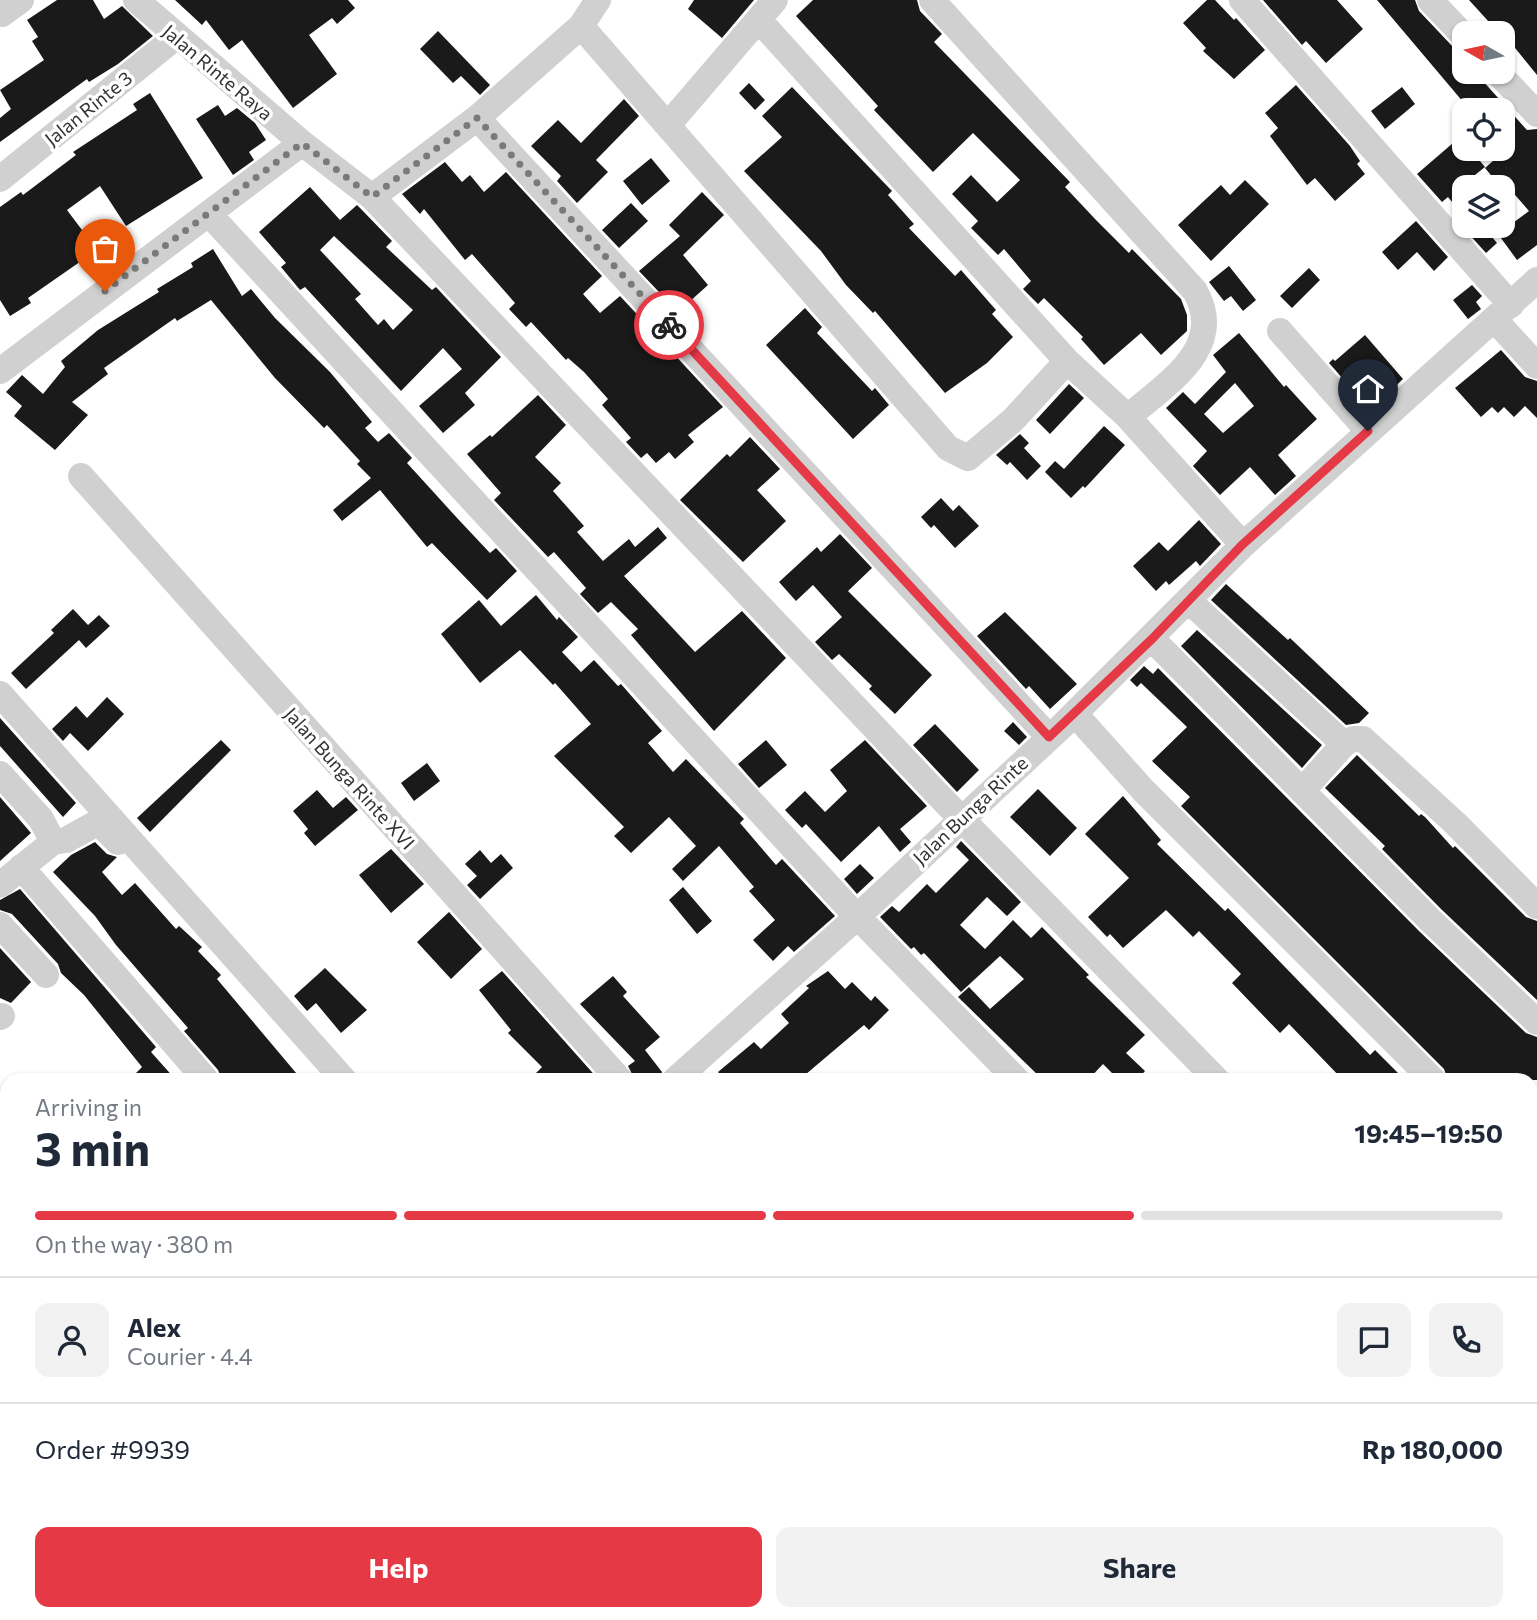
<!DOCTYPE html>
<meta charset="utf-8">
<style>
:root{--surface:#fff;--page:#f2f2f3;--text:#1f2937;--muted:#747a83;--line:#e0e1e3;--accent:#e63946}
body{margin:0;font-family:Commissioner,sans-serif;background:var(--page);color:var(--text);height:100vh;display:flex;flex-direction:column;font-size:26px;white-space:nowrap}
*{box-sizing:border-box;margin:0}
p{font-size:23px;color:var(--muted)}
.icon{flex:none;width:38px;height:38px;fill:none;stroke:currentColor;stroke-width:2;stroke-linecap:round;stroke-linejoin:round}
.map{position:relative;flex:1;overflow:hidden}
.panel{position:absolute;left:0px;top:1073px;width:1538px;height:548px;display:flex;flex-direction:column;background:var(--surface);border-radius:21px 21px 0 0;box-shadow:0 2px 5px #0004}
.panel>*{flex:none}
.needle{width:46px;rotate:279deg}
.controls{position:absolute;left:1452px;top:21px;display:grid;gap:14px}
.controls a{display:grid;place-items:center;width:63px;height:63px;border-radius:14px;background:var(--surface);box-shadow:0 2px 5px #0004;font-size:35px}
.pin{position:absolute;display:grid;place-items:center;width:60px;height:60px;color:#fff;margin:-72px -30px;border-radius:50% 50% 50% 0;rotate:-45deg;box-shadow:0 0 7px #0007}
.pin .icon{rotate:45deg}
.courier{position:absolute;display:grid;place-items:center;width:70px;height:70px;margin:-35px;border:5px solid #e63946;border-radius:50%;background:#fff;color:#222;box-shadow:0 2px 9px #0007}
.summary em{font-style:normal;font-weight:700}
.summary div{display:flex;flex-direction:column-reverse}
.summary{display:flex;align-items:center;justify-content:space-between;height:119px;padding:0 35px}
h1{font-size:46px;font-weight:700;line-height:52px}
.bar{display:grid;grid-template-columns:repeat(4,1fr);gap:10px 7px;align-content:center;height:84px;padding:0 35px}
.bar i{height:9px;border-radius:5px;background:var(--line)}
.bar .on{background:var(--accent)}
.bar p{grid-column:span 4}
.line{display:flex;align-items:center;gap:18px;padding:0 35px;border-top:2px solid var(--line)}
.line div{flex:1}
.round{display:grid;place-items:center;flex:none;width:74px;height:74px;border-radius:14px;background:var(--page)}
.cta{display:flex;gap:14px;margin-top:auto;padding:14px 35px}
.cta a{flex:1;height:80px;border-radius:14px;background:var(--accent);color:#fff;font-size:28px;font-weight:700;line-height:80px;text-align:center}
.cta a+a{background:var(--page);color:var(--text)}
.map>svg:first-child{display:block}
</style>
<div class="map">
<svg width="1537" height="1620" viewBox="0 0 1537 1620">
<rect width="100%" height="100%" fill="#fff"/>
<!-- building -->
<path fill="#1a1a1a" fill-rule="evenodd" d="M 57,0 L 93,0 L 104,19 L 122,6 L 153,36 L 118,64 L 89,82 L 87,79 L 0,142 L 0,118 L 11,109 L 0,90 L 44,60 L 32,41 L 38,37 L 27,20 Z
M 175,0 L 348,0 L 355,8 L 337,24 L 332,18 L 309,35 L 337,74 L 293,108 L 242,40 L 229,50 L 206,20 L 202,25 Z
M 694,0 L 754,0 L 722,38 L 688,9 Z
M 813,0 L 917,0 L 920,11 L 942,34 L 934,42 L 1070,182 L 1065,187 L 1096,220 L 1129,253 L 1132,249 L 1181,299 L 1187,315 L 1187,331 L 1161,355 L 1141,333 L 1104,365 L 1081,339 L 1083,337 L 1044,298 L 1038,304 L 1023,289 L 1031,281 L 1004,249 L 998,255 L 971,228 L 978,221 L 952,194 L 971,175 L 997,202 L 1020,180 L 973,133 L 933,172 L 874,110 L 878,106 L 796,16 Z
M 1207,0 L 1215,0 L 1234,20 L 1236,18 L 1265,50 L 1234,79 L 1203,51 L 1206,48 L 1183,23 Z
M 1263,0 L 1337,0 L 1363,29 L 1326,63 L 1306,41 L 1302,45 Z
M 1377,0 L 1415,0 L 1419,11 L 1454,48 L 1465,53 L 1465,72 L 1482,72 L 1482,80 L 1527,130 L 1537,129 L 1537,245 L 1517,260 L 1498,234 L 1529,211 L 1509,188 L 1505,192 L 1485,168 L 1503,152 L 1503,110 L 1456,110 L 1464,103 Z
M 1469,0 L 1537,0 L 1537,75 L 1503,33 L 1499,33 Z
M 438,31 L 490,85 L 480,95 L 461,76 L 453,83 L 420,49 Z
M 749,83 L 765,100 L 755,110 L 739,93 Z
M 1296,85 L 1350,146 L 1360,161 L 1357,164 L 1365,174 L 1335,201 L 1315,178 L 1307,185 L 1270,136 L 1278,128 L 1265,113 Z
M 792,87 L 892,191 L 888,195 L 914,224 L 909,228 L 955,276 L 961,270 L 996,310 L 992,314 L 1013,337 L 987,363 L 945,393 L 875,311 L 873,313 L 846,285 L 821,251 L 744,171 L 782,137 L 762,116 Z
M 1402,87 L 1415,104 L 1385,129 L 1371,111 Z
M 150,93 L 203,178 L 126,226 L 100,186 L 67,210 L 97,250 L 28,298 L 31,303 L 10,316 L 0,300 L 0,207 L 21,192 L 23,195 L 76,155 L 73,152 L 137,110 L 133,104 Z
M 624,99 L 639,116 L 596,160 L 608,172 L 577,203 L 557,181 L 561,176 L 531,146 L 558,120 L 581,143 Z
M 218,105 L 225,116 L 237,108 L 255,123 L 266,140 L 249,152 L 254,160 L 233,175 L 196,119 Z
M 1460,137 L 1465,149 L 1470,149 L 1485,167 L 1465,183 L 1465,218 L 1448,197 L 1442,202 L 1417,174 Z
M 651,158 L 670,181 L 642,205 L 623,181 Z
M 445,162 L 462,182 L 470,175 L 484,192 L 506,172 L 602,276 L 583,294 L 600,313 L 620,296 L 723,407 L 688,435 L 694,442 L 675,459 L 669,452 L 656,463 L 647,453 L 641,458 L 626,442 L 631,438 L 602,405 L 608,399 L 584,372 L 568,358 L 566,360 L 531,322 L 526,327 L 509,309 L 515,303 L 472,254 L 465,260 L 424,209 L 420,214 L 402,194 Z
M 1245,180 L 1269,204 L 1211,261 L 1178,225 L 1221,185 L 1230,195 Z
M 310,187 L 340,220 L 357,205 L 361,209 L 392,241 L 386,247 L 432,290 L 436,287 L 501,357 L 465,393 L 475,405 L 443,433 L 419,406 L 462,369 L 443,348 L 401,391 L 305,287 L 300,290 L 281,267 L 286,263 L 259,232 ZM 334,236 L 413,310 L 393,330 L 384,319 L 378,325 L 355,299 L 361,294 L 320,250 Z
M 702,192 L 724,215 L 683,255 L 708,285 L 678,312 L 639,271 L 680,236 L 669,225 Z
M 631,203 L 648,221 L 619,248 L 602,230 Z
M 1416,221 L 1448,257 L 1434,271 L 1417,252 L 1398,270 L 1382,252 Z
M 1477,226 L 1483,226 L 1497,243 L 1486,253 L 1468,233 Z
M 213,249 L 242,296 L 251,289 L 275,318 L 330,372 L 372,422 L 365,428 L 378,442 L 389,433 L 412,458 L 407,463 L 458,519 L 490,553 L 496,548 L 517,571 L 487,600 L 432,543 L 427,547 L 380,490 L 342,521 L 333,510 L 371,478 L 357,464 L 360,461 L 327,425 L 324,428 L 275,378 L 211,300 L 177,321 L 175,318 L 104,368 L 108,374 L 72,402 L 88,415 L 55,450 L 14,416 L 22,406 L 6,392 L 22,375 L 43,394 L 65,367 L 61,361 L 98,330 L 159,292 L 157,289 L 193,267 L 191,263 Z
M 1229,266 L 1256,300 L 1243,311 L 1231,296 L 1224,301 L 1209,282 Z
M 1309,268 L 1320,280 L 1292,308 L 1280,296 Z
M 1472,285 L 1482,296 L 1476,302 L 1481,309 L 1468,319 L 1453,300 Z
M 805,308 L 822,327 L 817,333 L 872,391 L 875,388 L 889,405 L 853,439 L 766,345 Z
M 1239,333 L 1284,387 L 1286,385 L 1317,419 L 1278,455 L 1296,476 L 1275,495 L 1250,467 L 1220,495 L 1193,466 L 1207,451 L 1166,408 L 1183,392 L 1195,404 L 1226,372 L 1213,355 ZM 1235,383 L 1254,406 L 1223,433 L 1204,414 Z
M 1365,335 L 1403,379 L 1385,396 L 1382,392 L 1367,406 L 1329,363 L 1333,359 L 1335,361 Z
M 1501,350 L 1525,377 L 1537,381 L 1537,418 L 1525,406 L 1514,417 L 1504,407 L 1498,413 L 1492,407 L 1481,417 L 1455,388 Z
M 1069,384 L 1084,398 L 1050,434 L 1036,420 Z
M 538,395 L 566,425 L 535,457 L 561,483 L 553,491 L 584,526 L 577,532 L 603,561 L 629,539 L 635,547 L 658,527 L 667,538 L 624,576 L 695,652 L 742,611 L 786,658 L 714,731 L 631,635 L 638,629 L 611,602 L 598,613 L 580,594 L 586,588 L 554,552 L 548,557 L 494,500 L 501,493 L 467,454 L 490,435 L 492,437 Z
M 1104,426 L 1125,445 L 1085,488 L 1083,486 L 1071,498 L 1045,472 L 1055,461 L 1064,469 Z
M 1020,434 L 1029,443 L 1024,448 L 1041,466 L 1027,480 L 1010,462 L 1007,465 L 996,455 Z
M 750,437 L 780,469 L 757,490 L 786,521 L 743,562 L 680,500 L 727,454 L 730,457 Z
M 941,498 L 953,511 L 959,505 L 979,526 L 955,548 L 934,525 L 931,528 L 921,517 Z
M 1199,520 L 1221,544 L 1200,566 L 1196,561 L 1169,585 L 1166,581 L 1156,591 L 1133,566 L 1159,542 L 1168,551 Z
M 840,534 L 872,568 L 848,591 L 932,675 L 895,714 L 869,689 L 872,686 L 839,654 L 832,660 L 815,642 L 842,617 L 813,585 L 796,601 L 779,582 L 817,547 L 821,552 Z
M 1226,584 L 1288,640 L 1290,638 L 1369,713 L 1359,723 L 1346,725 L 1211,600 Z
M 536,595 L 557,620 L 559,617 L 578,637 L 562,652 L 581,672 L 594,660 L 618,686 L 621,684 L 662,731 L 648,743 L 673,772 L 686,759 L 744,819 L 740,823 L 776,865 L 782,859 L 835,916 L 794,952 L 788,946 L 773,961 L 753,940 L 775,920 L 749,891 L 754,887 L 719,846 L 683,881 L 672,869 L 696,846 L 669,817 L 631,853 L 614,836 L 624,827 L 554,756 L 591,724 L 555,683 L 553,685 L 520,650 L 480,683 L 441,634 L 479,600 L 501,626 Z
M 73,609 L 88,625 L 99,615 L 110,626 L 86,648 L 79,640 L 26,689 L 11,673 L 54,633 L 51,630 Z
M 1005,612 L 1077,684 L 1050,709 L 1029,686 L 1026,689 L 977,636 Z
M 1197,630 L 1322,745 L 1302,768 L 1181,646 Z
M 1144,666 L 1153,674 L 1158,668 L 1419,931 L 1526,1033 L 1537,1037 L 1537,1080 L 1448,1080 L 1444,1069 L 1181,806 L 1190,797 L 1152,761 L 1187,727 L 1141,683 L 1137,687 L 1130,680 Z
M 107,697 L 124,714 L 88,751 L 70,733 L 63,741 L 52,729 L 76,706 L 87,718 Z
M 0,718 L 76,803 L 63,817 L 0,746 Z
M 1013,722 L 1027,737 L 1019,745 L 1004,731 Z
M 935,724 L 979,770 L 957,792 L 913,745 Z
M 221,740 L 231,750 L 150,832 L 137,818 Z
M 766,740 L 787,765 L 759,788 L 738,764 Z
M 865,740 L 927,806 L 900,829 L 911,842 L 900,852 L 879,826 L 841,862 L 806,824 L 802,828 L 785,810 L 805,791 L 825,812 L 847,791 L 830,770 Z
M 1357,755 L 1419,816 L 1421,814 L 1425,817 L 1453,848 L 1455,846 L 1526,917 L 1537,921 L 1537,1000 L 1441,909 L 1382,849 L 1385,846 L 1325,788 Z
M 427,763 L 440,781 L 414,801 L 401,783 Z
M 1038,789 L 1077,828 L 1050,856 L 1010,817 Z
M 317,790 L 333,808 L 346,797 L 358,810 L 315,846 L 304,833 L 308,829 L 293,811 Z
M 1123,796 L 1161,840 L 1157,844 L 1225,911 L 1228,908 L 1370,1055 L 1375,1050 L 1405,1080 L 1343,1080 L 1289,1024 L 1280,1033 L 1232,983 L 1241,974 L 1199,931 L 1193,937 L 1166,910 L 1123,948 L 1110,934 L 1107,937 L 1088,917 L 1129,878 L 1085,834 Z
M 0,797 L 31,833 L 0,861 Z
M 961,841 L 1021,902 L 1007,916 L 987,897 L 960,925 L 985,949 L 1013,920 L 1031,938 L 1042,927 L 1089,975 L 1086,977 L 1145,1035 L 1126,1053 L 1145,1071 L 1137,1080 L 1119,1080 L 1103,1064 L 1088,1080 L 1043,1080 L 958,997 L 969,987 L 990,1009 L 1024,979 L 1000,956 L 961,992 L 924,953 L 921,955 L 914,947 L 911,949 L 880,917 L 892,906 L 899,912 L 927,884 L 936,893 L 969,860 L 956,847 Z
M 95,842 L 107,854 L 117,857 L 102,872 L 122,895 L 135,883 L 176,929 L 179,926 L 202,947 L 198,951 L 221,975 L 217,979 L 302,1080 L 222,1080 L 218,1070 L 184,1031 L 188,1028 L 116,945 L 95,916 L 53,872 L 71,855 Z
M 391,849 L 424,884 L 391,913 L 359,875 Z
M 480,850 L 491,863 L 501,854 L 513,868 L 480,899 L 467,885 L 477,876 L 465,864 Z
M 860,864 L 874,878 L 857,894 L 844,879 Z
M 683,887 L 712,921 L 697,934 L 669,900 Z
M 20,889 L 156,1047 L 151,1052 L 176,1080 L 129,1080 L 142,1067 L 84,995 L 61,973 L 58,964 L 12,914 L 0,910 L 0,900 Z
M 449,912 L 482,949 L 451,979 L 417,942 Z
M 0,948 L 31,982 L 11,1003 L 0,998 Z
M 325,968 L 367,1010 L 341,1033 L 316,1003 L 307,1011 L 294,996 Z
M 502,971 L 599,1080 L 529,1080 L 542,1067 L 508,1033 L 511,1030 L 479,990 Z
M 828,971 L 845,989 L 852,982 L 871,1001 L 875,996 L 889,1010 L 869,1030 L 864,1025 L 799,1080 L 725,1080 L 718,1072 L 754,1042 L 761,1049 L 789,1023 L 781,1014 L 809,988 L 806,986 Z
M 613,976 L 627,992 L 623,996 L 660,1037 L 645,1050 L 662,1072 L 660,1080 L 635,1080 L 628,1066 L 635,1061 L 580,1004 Z"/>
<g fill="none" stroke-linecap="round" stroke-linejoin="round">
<!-- minor -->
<path stroke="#d0d0d0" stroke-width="26" d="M 136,0 L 302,143 L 372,197 L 945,802 L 1217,1080
M 932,0 L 1195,291 C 1227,348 1167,383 1128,417
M 1242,0 L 1511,305
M 1430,0 L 1465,37
M 2,14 L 21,0
M 759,20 L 1067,361
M 581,26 L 948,448 L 968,458 L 1013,420 L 1067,361 L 1128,417 L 1243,545
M 1497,72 L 1537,114
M 477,118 L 1049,737
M 668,125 L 775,0
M 0,179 L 176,37
M 372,197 L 477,118 L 581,26 L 598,0
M 209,214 L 848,907 L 1017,1080
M 1494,319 L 1537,366
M 1280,331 L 1368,431
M 0,371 L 302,143
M 81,476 L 620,1080
M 1189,601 L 1344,744
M 1152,639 L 1430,920 L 1537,1022
M 0,694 L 344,1080
M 1075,714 L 1143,790 L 1433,1080
M 0,774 L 41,819 L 53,842
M 1302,791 L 1344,744 L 1353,739 L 1363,739 L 1455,823 L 1537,906
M 21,867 L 206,1080
M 0,885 L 53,842 L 66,840 L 95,824 L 102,826 L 118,842
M 0,925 L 46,975
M 0,1017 L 2,1016
M 675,1080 L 857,917 L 1061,727 L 1243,545 L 1537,280
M 0,1147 L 7,1155
M 1531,1149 L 1537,1142
M 1531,1233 L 1537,1239
M 0,1289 L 7,1297
M 1531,1325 L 1537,1319
M 0,1464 L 7,1470
M 1531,1572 L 1537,1579
M 615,1614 L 622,1620
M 759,1614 L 766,1620
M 88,1620 L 95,1614
M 1290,1620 L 1297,1614
M 1482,1620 L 1489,1614"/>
</g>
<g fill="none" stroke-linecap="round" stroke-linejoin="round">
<!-- done -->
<path stroke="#7a7a7a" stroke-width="7" stroke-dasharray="0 12.6" d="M 105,291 L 302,143 L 372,197 L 477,118 L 669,325"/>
<!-- route -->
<path stroke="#e63946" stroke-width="9" d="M 669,325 L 1049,737 L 1152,639 L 1242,545 L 1368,431"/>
</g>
<g text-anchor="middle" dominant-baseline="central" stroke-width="7" stroke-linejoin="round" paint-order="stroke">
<!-- street labels -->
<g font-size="19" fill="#333" stroke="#fff">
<text transform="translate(218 72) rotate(40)">Jalan Rinte Raya</text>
<text transform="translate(88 108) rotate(-39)">Jalan Rinte 3</text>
<text transform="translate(350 778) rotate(48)">Jalan Bunga Rinte XVI</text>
<text transform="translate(970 810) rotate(-43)">Jalan Bunga Rinte</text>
</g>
</g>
</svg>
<div class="controls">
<a><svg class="needle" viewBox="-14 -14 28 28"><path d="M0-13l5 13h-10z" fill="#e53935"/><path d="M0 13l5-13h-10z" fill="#747a83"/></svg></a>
<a><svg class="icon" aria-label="locate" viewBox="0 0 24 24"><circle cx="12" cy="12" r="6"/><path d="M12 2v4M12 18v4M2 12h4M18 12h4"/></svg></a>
<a><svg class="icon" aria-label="layers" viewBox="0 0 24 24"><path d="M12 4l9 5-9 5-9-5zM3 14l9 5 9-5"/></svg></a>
</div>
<div class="pin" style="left:105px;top:291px;background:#ea580c"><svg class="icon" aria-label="bag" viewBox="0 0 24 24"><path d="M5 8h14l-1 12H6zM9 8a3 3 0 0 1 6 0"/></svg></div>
<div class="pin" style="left:1368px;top:431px;background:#1f2937"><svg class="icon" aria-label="home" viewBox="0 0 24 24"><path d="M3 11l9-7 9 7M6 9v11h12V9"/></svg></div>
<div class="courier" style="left:669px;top:325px"><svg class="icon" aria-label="bike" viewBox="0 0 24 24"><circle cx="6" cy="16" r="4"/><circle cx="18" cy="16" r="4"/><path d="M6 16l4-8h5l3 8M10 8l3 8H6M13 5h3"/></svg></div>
<section class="panel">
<div class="summary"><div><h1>3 min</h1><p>Arriving in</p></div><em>19:45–19:50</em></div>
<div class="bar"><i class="on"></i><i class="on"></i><i class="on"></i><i></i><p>On the way · 380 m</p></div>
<div class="line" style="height:126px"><a class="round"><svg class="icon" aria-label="person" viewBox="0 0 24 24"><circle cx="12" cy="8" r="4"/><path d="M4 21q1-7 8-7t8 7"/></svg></a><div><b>Alex</b><p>Courier · 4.4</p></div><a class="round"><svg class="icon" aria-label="chat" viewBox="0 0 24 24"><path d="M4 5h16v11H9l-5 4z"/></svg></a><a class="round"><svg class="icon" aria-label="phone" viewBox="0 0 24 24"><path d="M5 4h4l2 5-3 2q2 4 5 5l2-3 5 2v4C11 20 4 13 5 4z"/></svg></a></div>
<div class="line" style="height:91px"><div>Order #9939</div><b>Rp 180,000</b></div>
<div class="cta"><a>Help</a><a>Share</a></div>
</section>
</div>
